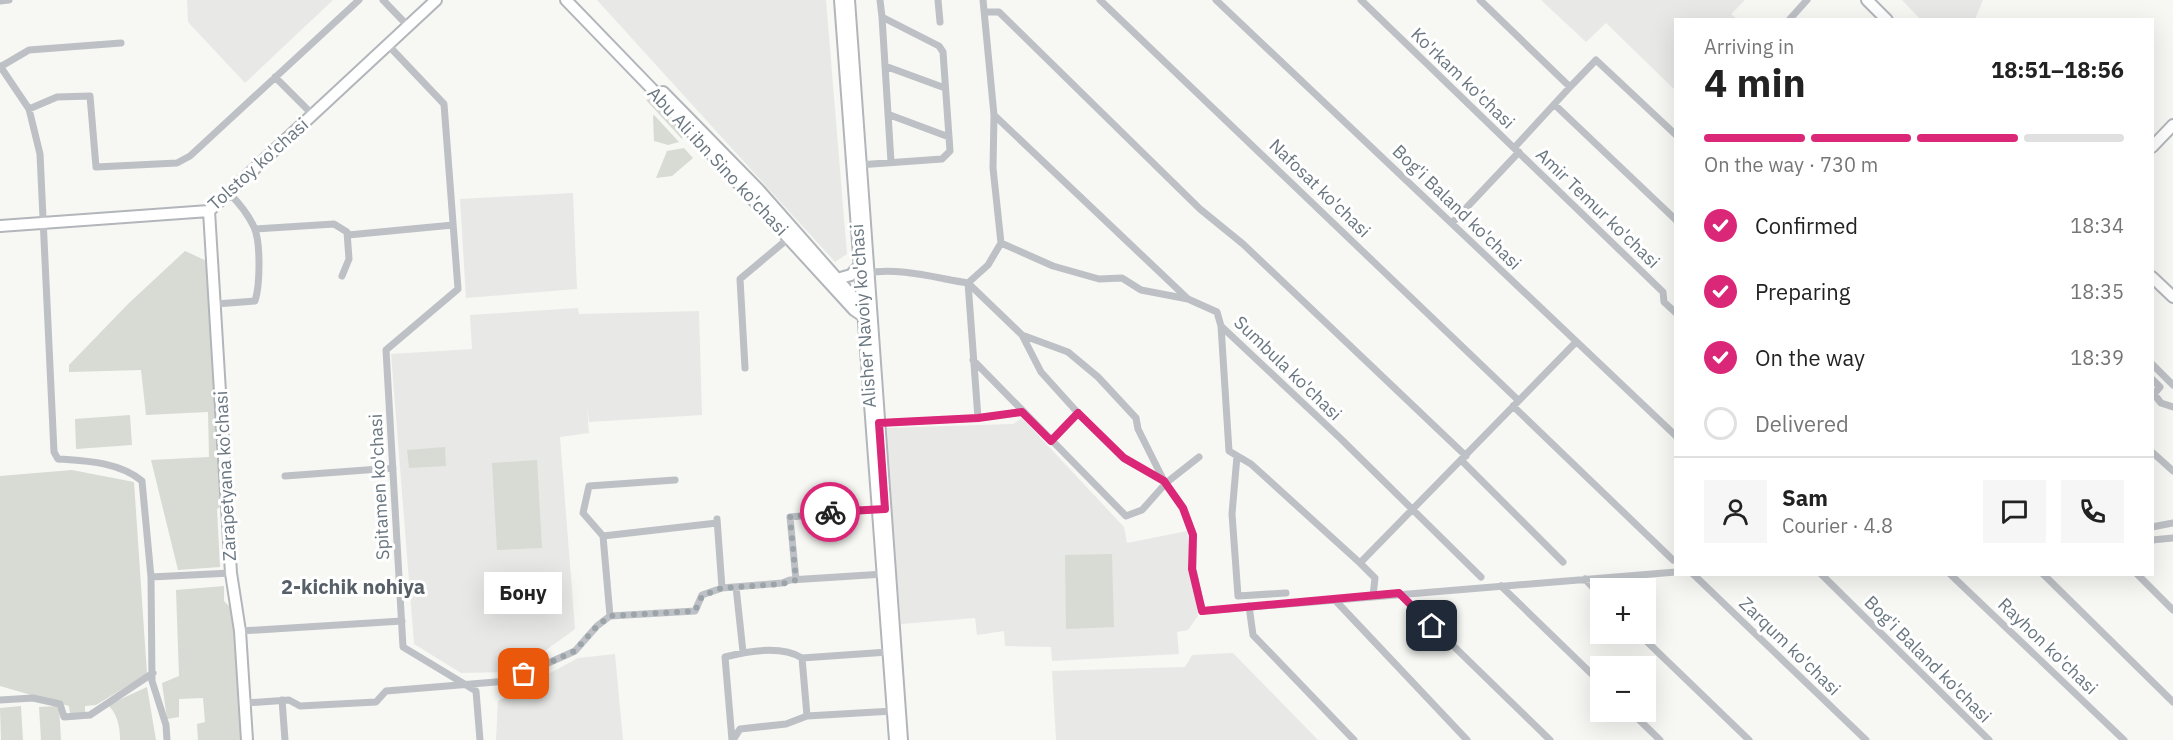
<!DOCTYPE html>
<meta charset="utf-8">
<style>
:root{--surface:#fff;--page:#f6f6f6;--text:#222;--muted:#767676;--line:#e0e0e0;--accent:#db2777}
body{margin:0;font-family:"IBM Plex Sans",sans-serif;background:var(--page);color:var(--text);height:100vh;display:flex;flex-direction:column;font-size:22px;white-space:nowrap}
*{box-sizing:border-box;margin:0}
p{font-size:20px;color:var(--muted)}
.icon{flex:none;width:33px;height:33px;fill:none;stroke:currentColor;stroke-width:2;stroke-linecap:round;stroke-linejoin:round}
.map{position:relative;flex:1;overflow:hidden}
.drawer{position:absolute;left:1674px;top:18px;width:480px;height:558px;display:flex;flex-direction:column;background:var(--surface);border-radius:0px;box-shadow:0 6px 24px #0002}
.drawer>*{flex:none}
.controls{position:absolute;left:1590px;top:578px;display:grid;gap:12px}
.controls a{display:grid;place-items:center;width:66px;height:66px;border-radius:0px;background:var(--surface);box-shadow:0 6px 24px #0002;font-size:30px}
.pin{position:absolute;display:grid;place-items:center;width:51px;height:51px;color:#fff;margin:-26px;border-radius:12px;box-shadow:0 3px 9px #0006}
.courier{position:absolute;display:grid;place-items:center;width:60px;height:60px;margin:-30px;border:4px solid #db2777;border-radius:50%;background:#fff;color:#222;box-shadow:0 2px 8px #0007}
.bubble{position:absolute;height:42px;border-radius:0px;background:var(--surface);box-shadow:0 6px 24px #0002;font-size:20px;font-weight:700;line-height:42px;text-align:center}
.overview em{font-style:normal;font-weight:700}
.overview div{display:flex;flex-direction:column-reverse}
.overview{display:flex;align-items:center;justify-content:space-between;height:102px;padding:0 30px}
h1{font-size:39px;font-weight:700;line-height:45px}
.bar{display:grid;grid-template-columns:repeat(4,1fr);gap:9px 6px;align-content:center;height:72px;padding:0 30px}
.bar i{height:8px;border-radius:4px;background:var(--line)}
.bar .on{background:var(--accent)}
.bar p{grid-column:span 4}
.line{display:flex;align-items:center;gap:15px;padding:0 30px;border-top:2px solid var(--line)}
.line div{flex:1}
.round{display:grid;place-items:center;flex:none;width:63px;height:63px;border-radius:0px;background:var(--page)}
ol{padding:0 30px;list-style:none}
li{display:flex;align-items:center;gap:18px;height:66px}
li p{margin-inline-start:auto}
li .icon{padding:6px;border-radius:50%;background:var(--accent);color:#fff;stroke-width:4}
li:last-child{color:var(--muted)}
li i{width:33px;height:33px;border:3px solid var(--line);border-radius:50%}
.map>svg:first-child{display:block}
</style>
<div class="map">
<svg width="2173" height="740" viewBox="0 0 2173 740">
<rect width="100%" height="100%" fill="#f7f7f4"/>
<!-- built -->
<path fill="#e8e8e7" d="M 187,0 L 333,0 L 245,83 L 188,22 Z
M 597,0 L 826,0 L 847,254 L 835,262 Z
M 1541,0 L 1745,0 L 1731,14 L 1737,19 L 1676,20 L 1675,90 L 1606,23 L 1586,42 Z
M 1902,0 L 1983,0 L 1975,19 L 1921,20 Z
M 573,193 L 577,289 L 466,298 L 460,199 Z
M 578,308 L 579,314 L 699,311 L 702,415 L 589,422 L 587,407 L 589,433 L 560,437 L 575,629 L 516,672 L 461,673 L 414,644 L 391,354 L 472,349 L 470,315 Z
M 1022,418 L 1124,527 L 1127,543 L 1187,531 L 1198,616 L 1188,630 L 1177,632 L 1179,654 L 1052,661 L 1051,647 L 1005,646 L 1004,631 L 977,635 L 975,618 L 901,624 L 885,428 L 1013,424 Z
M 1233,653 L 1318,740 L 1056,740 L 1052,671 L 1185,667 L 1192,655 Z
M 615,654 L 623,740 L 496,740 L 498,701 L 578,658 Z"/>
<!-- green -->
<path fill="#d7dbd4" d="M 652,98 L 684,132 L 682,139 L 646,100 Z
M 653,115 L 655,116 L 679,142 L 668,145 L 654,141 Z
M 684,148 L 693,158 L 672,176 L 656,178 L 667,151 Z
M 185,251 L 209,262 L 226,503 L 217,509 L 220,567 L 178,570 L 151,460 L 209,457 L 208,412 L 146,415 L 141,370 L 69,372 L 69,365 L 129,303 Z
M 130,415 L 132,445 L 76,449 L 75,419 Z
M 445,447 L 446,466 L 409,468 L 407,450 Z
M 537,460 L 542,548 L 497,550 L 492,463 Z
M 72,470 L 134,482 L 147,674 L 96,705 L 85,706 L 85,713 L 70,714 L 69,706 L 0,686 L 0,476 Z
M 1112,554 L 1114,627 L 1066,629 L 1065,555 Z
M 224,586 L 224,601 L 234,611 L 243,740 L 198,740 L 197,724 L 205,722 L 203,698 L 179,699 L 179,717 L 167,719 L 162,683 L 179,676 L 176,590 Z
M 147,687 L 156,740 L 120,740 C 120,727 118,715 108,705 Z
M 21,706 L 23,740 L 1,740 L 0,708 Z
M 59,706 L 61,740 L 41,740 L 39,707 Z"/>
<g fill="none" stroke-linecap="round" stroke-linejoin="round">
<defs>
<path id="secondary" d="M 566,0 L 652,89 L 854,310 L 866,318
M 840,0 L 895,740
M 849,0 L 902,740
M 1867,0 L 1887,20
M 663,92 L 759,190 L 862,307
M 2152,147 L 2173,125
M 209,211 L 231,573 L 240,631 L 247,740
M 0,226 L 209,211 L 436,0
M 2152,277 L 2173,297
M 837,279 L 851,275 L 859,266"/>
</defs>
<!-- secondary casing -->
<use href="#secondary" stroke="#b2b6ba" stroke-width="14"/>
<!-- street -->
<path stroke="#bdc0c4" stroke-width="7" d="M 383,0 L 408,26
M 938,0 L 940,22
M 1100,0 L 1518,400
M 1216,0 L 1676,436
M 1361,0 L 1663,292 L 1664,302 L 1676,313
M 1480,0 L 1570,87 L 1514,148
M 0,1 L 9,0
M 985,12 L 999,12 L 1200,209 L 1243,244 L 1466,456
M 882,17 L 891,162
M 1789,20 L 1807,0
M 388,45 L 444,104 L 458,289 L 386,350 L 403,647 L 476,691 L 480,740
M 0,66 L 29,109 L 40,154 L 54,452 L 58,459 C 87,461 119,462 142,481 L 151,577 L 231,573
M 885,66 L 945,88
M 0,67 L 29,50 L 121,43
M 275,77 L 313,115
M 1570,87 L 1596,60 L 1676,135
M 1555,105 L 1676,220
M 29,109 L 57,97 L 90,96 L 96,167 L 177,163 L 190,156 L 359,0
M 890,115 L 949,137
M 994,115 L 1188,299 L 1217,312 L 1221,326 L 1340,438 L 1481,577
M 858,165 L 942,159 L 950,151 L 943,52 L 939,46 L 882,17 L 880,0
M 1452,223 L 1519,152
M 255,229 L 334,224 L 347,232 L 349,259 L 342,276
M 348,235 L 453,225
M 1001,243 L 1053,266 L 1099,279 L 1122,278 L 1141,290 L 1188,299
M 867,273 C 899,267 936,278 968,283 L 988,265 L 1001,243 L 993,168 L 994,115 L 983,0
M 968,283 L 1022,335 L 1068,352 L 1098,377 L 1136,418 L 1138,429 L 1164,481 L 1183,508 L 1193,535 L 1193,569 L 1202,611 L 1676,572
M 968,283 L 978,418
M 216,304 L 255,301 C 260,286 261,242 254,227 C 248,214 239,203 229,193
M 1221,326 L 1229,451 L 1251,464 L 1360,563
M 1022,335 L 1041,372 L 1078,413 L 1123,458 L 1164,481
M 973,360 L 1126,516 L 1142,510 L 1166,483 L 1199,457
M 2152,364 L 2173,385
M 745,368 L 740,279 L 790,237
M 2152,379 L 2160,387 L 2154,394 L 2161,403 L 2173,407
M 1513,406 L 1673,560
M 879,423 L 978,418 L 1022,412
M 1051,441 L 1078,413
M 2152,452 L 2173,471
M 1237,456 L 1232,514 L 1238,596 L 1286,593
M 1462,461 L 1563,562
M 285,476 L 393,468
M 717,519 L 722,588
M 2152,527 L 2173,523
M 603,536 L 583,513 L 589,486 L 675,480
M 603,536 L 717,523
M 603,536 L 610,616
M 2152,540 L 2173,538
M 1693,574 L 1866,740
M 1821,574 L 1989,740
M 1950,574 L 2124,740
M 2043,574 L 2173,702
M 2137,574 L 2173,610
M 151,577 L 152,681 L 166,725 L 167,740
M 1585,579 L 1600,595
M 796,580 L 790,517 L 880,509
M 1501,586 L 1600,682
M 736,587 L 743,652
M 1399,593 L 1550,740
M 1373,596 L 1375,578 L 1360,563 L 1576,342
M 1334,599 L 1467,740
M 1249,606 L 1253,635 L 1354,740
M 610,616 L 695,611 L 702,595 L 722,588 L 782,583 L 790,580 L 884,574
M 240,631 L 402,621
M 1638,633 L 1749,740
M 802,658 L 807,716
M 0,700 L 33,698 L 60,704 L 64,717 L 90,715 L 153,673
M 282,700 L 285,740
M 245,703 L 289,700 L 300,706 L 376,702 L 386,691 L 508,681 L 575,651 L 597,626 L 610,616
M 1630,711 L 1660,740
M 732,740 L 725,657 C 748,651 781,645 802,658 L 888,652
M 733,740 L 740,729 L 786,724 L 807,716 L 893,711"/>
<!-- secondary -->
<use href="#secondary" stroke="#fff" stroke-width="10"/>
</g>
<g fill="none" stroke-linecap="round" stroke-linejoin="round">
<!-- done -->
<path stroke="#9ba4a9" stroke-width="6" stroke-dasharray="0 10.8" d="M 524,674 L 575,651 L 597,626 L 610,616 L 695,611 L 702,596 L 722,588 L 782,584 L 796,580 L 790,517 L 830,512"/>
<!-- route -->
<path stroke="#db2777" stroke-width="8" d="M 830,512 L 885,509 L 879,423 L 978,418 L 1022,412 L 1051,441 L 1078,413 L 1124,458 L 1164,481 L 1183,508 L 1193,535 L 1192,569 L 1202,611 L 1399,593 L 1432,626"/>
</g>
<g text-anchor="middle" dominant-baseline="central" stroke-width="6" stroke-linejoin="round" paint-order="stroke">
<!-- street labels -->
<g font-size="18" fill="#6a7781" stroke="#fff">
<text transform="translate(1463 78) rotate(44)">Ko'rkam ko'chasi</text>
<text transform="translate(718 161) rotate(47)">Abu Ali ibn Sino ko'chasi</text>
<text transform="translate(258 164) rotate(-42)">Tolstoy ko'chasi</text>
<text transform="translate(1320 188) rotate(44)">Nafosat ko'chasi</text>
<text transform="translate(1457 207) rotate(44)">Bog'i Baland ko'chasi</text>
<text transform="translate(1598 208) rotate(44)">Amir Temur ko'chasi</text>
<text transform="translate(863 316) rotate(-94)">Alisher Navoiy ko'chasi</text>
<text transform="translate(1288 368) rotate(44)">Sumbula ko'chasi</text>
<text transform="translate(225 476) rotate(-93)">Zarapetyana ko'chasi</text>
<text transform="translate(379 487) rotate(-93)">Spitamen ko'chasi</text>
<text transform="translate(1790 646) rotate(44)">Zarqum ko'chasi</text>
<text transform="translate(2048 646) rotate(44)">Rayhon ko'chasi</text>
<text transform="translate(1928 659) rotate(45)">Bog'i Baland ko'chasi</text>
</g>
<!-- neighbourhood labels -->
<g font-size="20" font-weight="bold" fill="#576068" stroke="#fff">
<text x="353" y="586">2-kichik nohiya</text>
</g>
</g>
</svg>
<div class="controls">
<a>+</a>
<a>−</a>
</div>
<div class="pin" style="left:524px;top:674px;background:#ea580c"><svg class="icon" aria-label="bag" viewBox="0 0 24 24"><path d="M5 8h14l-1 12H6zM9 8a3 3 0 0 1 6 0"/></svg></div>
<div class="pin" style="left:1432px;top:626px;background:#1f2937"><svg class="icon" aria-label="home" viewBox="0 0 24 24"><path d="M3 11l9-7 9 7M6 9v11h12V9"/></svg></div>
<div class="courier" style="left:830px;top:512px"><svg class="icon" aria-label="bike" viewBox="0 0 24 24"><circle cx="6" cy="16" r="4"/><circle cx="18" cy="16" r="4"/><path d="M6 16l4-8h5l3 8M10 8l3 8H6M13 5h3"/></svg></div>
<div class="bubble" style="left:484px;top:572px;width:78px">Бону</div>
<section class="drawer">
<div class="overview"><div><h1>4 min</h1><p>Arriving in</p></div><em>18:51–18:56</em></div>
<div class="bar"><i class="on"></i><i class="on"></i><i class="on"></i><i></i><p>On the way · 730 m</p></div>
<ol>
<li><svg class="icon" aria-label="check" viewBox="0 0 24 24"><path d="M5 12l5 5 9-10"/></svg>Confirmed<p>18:34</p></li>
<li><svg class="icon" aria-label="check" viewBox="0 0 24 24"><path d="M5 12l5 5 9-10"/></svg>Preparing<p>18:35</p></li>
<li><svg class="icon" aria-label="check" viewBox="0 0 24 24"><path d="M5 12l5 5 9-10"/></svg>On the way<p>18:39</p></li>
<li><i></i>Delivered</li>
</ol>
<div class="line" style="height:108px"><a class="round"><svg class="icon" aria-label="person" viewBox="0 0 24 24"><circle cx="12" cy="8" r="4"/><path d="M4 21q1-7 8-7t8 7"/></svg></a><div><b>Sam</b><p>Courier · 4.8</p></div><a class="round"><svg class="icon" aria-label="chat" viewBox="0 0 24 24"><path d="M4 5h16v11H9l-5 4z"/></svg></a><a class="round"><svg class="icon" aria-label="phone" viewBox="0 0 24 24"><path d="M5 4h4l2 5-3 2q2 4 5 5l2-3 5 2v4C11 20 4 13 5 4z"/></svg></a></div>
</section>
</div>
